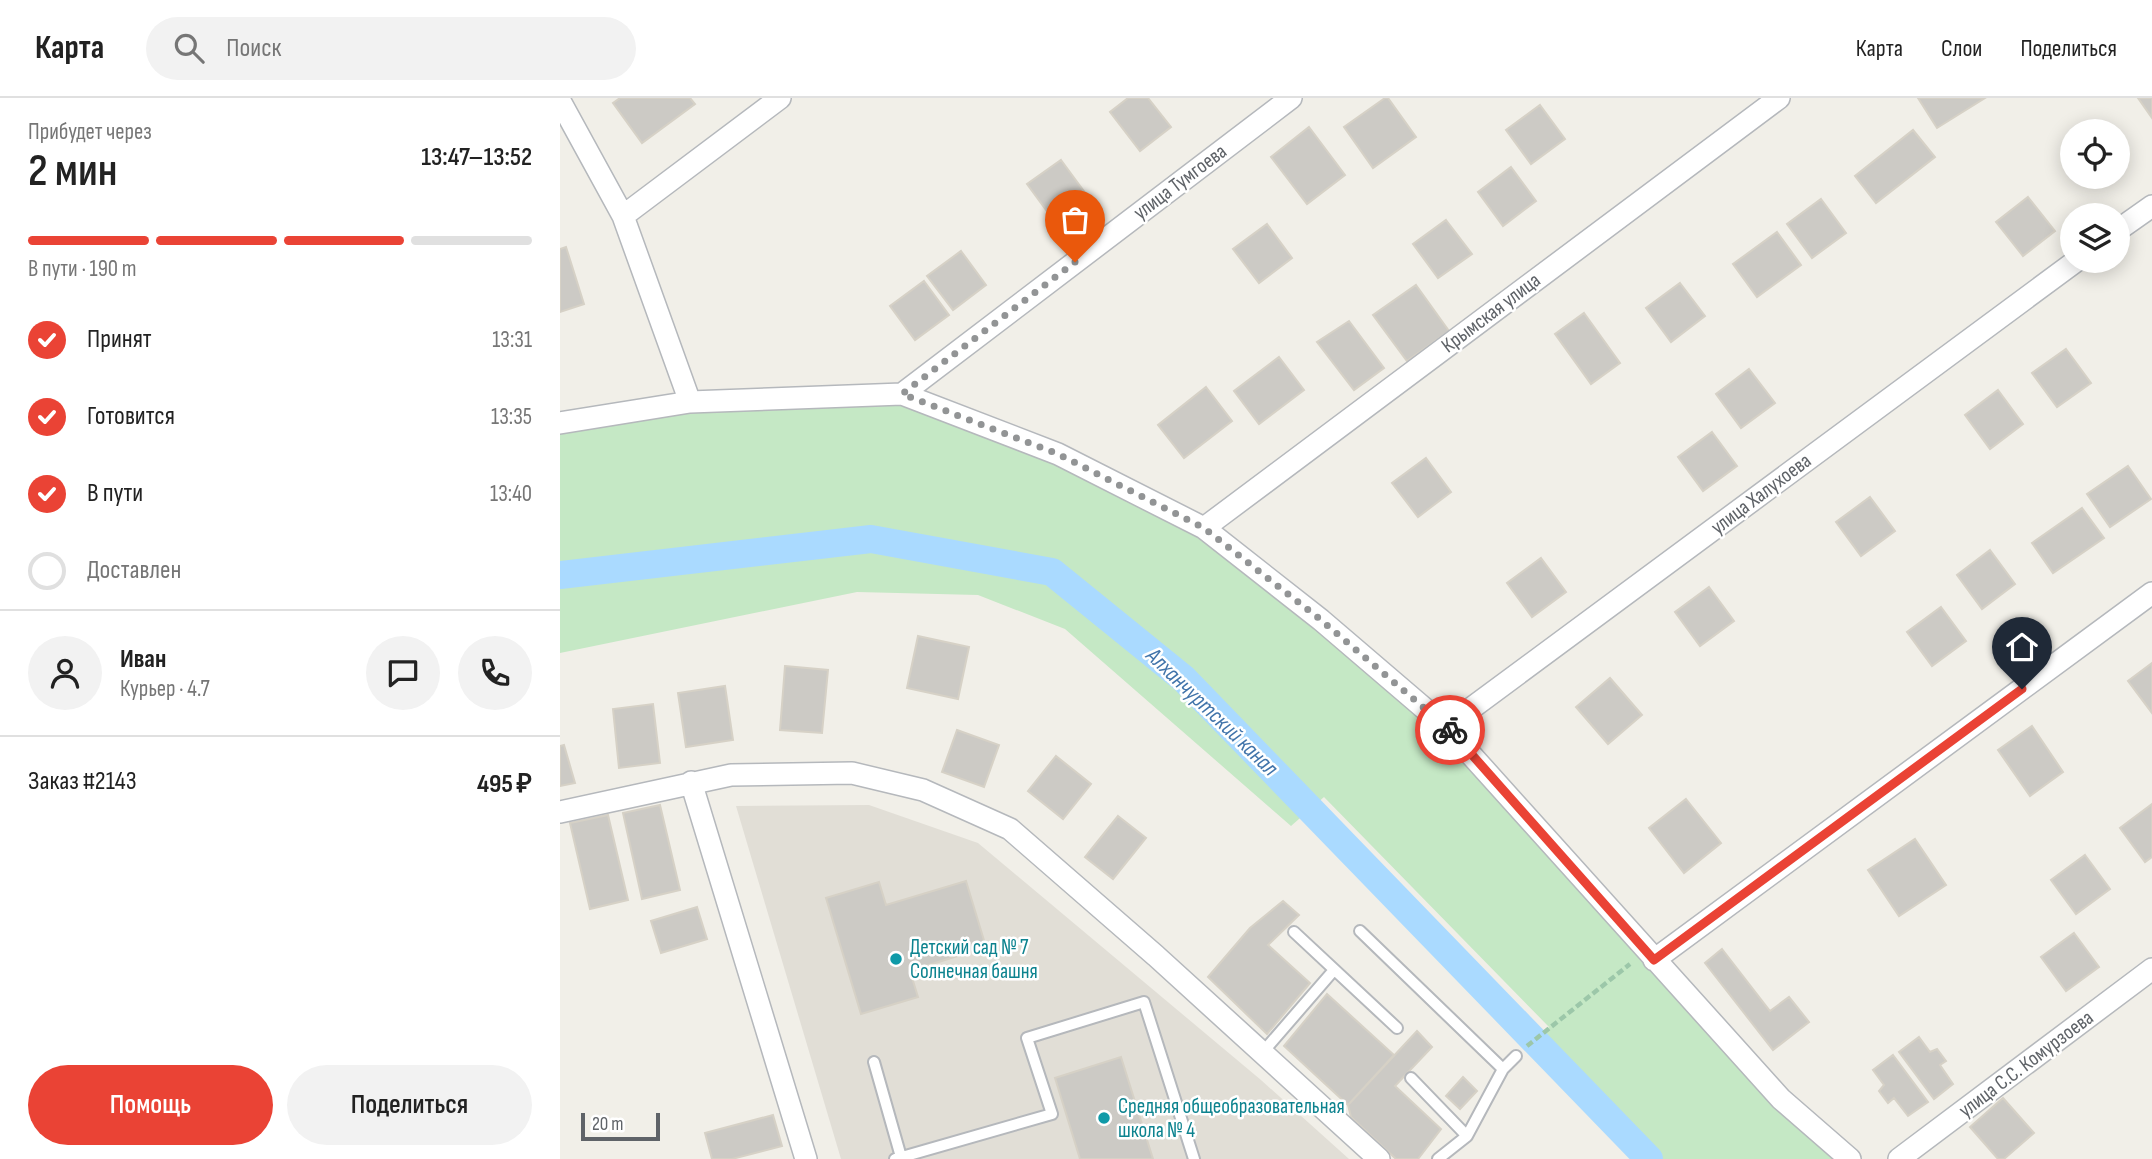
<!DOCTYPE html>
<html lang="ru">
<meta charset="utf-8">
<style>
:root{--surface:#fff;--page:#f2f2f2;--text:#222;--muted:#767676;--line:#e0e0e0;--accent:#ea4335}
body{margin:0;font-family:"Sofia Sans Condensed",sans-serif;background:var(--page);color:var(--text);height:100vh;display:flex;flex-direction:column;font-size:26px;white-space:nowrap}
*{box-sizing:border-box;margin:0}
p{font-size:23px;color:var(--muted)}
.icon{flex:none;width:38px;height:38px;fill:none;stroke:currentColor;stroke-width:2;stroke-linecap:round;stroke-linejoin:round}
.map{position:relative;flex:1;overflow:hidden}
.details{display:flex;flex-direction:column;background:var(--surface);width:560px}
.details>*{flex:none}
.fabs{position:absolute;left:1500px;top:21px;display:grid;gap:14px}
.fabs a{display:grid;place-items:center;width:70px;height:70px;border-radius:50%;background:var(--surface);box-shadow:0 4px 18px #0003;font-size:35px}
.scale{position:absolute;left:21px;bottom:18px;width:79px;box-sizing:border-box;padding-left:7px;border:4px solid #5f6368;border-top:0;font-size:19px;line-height:24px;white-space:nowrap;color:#5f6368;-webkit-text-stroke:5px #fff;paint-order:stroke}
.pin{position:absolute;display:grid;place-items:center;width:60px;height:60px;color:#fff;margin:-72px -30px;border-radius:50% 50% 50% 0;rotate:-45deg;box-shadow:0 0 7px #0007}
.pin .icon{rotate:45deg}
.courier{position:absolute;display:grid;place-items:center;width:70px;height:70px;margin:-35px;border:5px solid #ea4335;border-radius:50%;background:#fff;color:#222;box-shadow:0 2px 9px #0007}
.summary em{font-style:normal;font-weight:600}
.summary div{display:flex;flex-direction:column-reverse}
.summary{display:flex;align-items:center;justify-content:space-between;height:119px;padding:0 28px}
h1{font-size:46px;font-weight:600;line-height:52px}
.bar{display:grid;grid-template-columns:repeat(4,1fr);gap:10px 7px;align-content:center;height:84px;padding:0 28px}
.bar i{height:9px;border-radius:5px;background:var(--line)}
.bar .on{background:var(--accent)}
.bar p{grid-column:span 4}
.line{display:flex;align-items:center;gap:18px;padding:0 28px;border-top:2px solid var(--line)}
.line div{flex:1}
.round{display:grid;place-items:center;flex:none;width:74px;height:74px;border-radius:37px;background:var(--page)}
ol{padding:0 28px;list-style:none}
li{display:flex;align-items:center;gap:21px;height:77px}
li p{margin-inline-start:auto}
li .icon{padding:7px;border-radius:50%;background:var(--accent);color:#fff;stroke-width:4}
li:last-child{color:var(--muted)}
li i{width:38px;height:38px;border:4px solid var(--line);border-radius:50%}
.cta{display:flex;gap:14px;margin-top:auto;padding:14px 28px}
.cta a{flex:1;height:80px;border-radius:42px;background:var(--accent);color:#fff;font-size:28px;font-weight:600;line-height:80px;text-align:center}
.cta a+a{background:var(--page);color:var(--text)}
header{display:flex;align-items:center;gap:42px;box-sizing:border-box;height:98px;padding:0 35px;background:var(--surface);border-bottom:2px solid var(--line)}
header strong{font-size:33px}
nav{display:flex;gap:38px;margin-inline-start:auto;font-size:24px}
.search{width:490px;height:63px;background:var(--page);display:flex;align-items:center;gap:18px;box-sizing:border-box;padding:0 24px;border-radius:38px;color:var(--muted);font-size:26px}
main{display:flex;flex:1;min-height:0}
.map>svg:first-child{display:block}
</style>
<header>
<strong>Карта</strong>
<div class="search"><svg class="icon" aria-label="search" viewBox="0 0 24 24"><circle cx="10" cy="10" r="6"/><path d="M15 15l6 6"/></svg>Поиск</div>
<nav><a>Карта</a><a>Слои</a><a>Поделиться</a></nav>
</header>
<main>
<section class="details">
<div class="summary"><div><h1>2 мин</h1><p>Прибудет через</p></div><em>13:47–13:52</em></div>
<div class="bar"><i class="on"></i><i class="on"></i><i class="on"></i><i></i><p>В пути · 190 m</p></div>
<ol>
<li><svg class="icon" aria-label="check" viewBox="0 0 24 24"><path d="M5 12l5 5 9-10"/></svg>Принят<p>13:31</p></li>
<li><svg class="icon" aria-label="check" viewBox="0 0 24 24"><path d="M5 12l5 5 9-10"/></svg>Готовится<p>13:35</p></li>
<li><svg class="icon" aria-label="check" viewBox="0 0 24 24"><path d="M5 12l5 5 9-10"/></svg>В пути<p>13:40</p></li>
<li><i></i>Доставлен</li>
</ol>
<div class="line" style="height:126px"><a class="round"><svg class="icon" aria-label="person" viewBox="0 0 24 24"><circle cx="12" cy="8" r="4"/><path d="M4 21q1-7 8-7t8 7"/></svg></a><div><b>Иван</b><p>Курьер · 4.7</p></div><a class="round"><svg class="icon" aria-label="chat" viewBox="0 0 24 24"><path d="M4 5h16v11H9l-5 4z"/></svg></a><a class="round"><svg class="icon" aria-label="phone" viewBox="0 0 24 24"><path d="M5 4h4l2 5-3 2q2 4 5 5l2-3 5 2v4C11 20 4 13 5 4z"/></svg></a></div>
<div class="line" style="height:91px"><div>Заказ #2143</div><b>495 ₽</b></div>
<div class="cta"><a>Помощь</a><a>Поделиться</a></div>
</section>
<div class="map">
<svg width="1592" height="1061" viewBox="0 0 1592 1061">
<rect width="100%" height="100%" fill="#f1efe8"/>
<!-- education -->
<path fill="#e1ded6" d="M 309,707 L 418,745 L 701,982 L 789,1061 L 281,1061 L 176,708 Z"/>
<!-- green -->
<path fill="#c5e8c5" d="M 342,296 L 644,430 L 886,629 L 1290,1061 L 1089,1061 L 976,945 L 989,929 L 764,699 L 731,728 L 505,531 L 418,497 L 297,494 L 0,555 L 0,325 Z"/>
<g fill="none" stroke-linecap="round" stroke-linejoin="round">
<!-- canal -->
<path stroke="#aadaff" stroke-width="28" d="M 0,477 L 311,441 L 492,474 L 624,581 L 1089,1061"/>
</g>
<!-- building -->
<path fill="#cccac5" stroke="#d6d1c6" stroke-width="2" d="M 60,0 L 130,0 L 135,6 L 82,45 L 53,5 Z
M 568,0 L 588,0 L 611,29 L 580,53 L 550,14 Z
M 825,0 L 828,0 L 856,39 L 813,70 L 784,29 Z
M 1358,0 L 1425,0 L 1377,30 Z
M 1578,0 L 1592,0 L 1592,20 Z
M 980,7 L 1005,41 L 971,66 L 946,32 Z
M 749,29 L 785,77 L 747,106 L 711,59 Z
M 1353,32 L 1375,59 L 1316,105 L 1295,78 Z
M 501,62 L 526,96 L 492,120 L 467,86 Z
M 951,69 L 976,103 L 943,128 L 918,94 Z
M 1468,99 L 1495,133 L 1463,158 L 1436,124 Z
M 1261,101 L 1286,135 L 1252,160 L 1227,126 Z
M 886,122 L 912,156 L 878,180 L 853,146 Z
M 707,126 L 732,160 L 699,185 L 673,151 Z
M 1217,134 L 1241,167 L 1197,199 L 1173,166 Z
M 6,149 L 24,206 L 0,214 L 0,151 Z
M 401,153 L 426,187 L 393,212 L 367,178 Z
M 364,183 L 389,217 L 355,242 L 330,208 Z
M 1120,185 L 1145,218 L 1111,244 L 1086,210 Z
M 856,187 L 889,233 L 847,263 L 813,217 Z
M 1024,215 L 1060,265 L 1031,286 L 995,236 Z
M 789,223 L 824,270 L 794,292 L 757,244 Z
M 1506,251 L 1531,285 L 1497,309 L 1472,275 Z
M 719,259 L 744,292 L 699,326 L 674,293 Z
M 1189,271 L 1215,305 L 1181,330 L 1156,296 Z
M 646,289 L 672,323 L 624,360 L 598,327 Z
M 1438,292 L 1463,326 L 1430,351 L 1405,317 Z
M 1152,334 L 1177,368 L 1143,393 L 1118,359 Z
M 866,360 L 891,394 L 858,419 L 832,385 Z
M 1568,368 L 1591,401 L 1550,429 L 1527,396 Z
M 1310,399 L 1335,433 L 1301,458 L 1276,424 Z
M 1522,410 L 1544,440 L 1493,475 L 1472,445 Z
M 1430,452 L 1455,486 L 1422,511 L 1397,477 Z
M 981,460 L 1006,494 L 972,519 L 947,485 Z
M 1149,489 L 1174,523 L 1140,548 L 1115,514 Z
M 1381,509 L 1406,543 L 1372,568 L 1347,534 Z
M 358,538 L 409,549 L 398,601 L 347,590 Z
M 1592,565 L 1592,615 L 1568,583 Z
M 225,568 L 268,572 L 262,635 L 220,632 Z
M 1050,580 L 1082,617 L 1048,646 L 1016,609 Z
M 165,588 L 173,642 L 126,649 L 118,595 Z
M 93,606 L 100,665 L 59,670 L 53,611 Z
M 1472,628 L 1503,674 L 1470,698 L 1438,652 Z
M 397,632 L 439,647 L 424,689 L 382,674 Z
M 4,647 L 15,685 L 0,688 L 0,648 Z
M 496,658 L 531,686 L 503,721 L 468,693 Z
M 1126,701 L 1161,745 L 1124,775 L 1089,730 Z
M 1592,706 L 1592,759 L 1585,764 L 1560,730 Z
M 100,707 L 120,792 L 82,801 L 63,715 Z
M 48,717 L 68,802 L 30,811 L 10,725 Z
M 558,718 L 586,740 L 553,781 L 525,759 Z
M 1355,741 L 1386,787 L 1339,818 L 1308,772 Z
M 1525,757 L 1550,791 L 1516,816 L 1491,782 Z
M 406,783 L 426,849 L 350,873 L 358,899 L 301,916 L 266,800 L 319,784 L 326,807 Z
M 723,803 L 739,817 L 708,847 L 750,885 L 707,936 L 648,879 L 690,830 Z
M 137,809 L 147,841 L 101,855 L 91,823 Z
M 1514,835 L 1539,869 L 1506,893 L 1481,859 Z
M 1162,851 L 1210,913 L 1229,899 L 1249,924 L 1213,952 L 1145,865 Z
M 767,896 L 834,957 L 788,1007 L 724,948 Z
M 857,933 L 872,949 L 835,988 L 881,1031 L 858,1061 L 836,1061 L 791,1019 L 788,1007 Z
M 1359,939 L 1370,954 L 1377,951 L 1386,963 L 1380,967 L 1393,986 L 1374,1001 L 1339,954 Z
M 1333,957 L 1368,1004 L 1348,1018 L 1334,1000 L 1328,1005 L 1319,993 L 1324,987 L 1313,972 Z
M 561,959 L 593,1061 L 520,1061 L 495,980 Z
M 903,979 L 917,993 L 900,1011 L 886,998 Z
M 1443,1000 L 1474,1035 L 1444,1061 L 1438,1061 L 1410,1029 Z
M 213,1017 L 222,1048 L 172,1061 L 152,1061 L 145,1035 Z"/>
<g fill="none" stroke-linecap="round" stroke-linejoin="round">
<defs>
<path id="service" d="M 800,833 L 943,971
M 734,834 L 837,930
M 702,955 L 774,872
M 314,964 L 341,1059
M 851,980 L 907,1038
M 335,1061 L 492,1016 L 467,940 L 584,904 L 634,1061
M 878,1061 L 907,1038 L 943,971 L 956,958"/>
<path id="minor" d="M 0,3 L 63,118 L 130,304
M 63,118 L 220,0
M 1558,132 L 1592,108
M 342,296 L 731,0
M 0,325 L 130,304 L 342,296 L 498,356 L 644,430 L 761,522 L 886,629 L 1221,1001 L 1290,1061
M 644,430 L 1219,0
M 886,629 L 1516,163
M 131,684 L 246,1061
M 0,714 L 171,677 L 292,675 L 363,692 L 450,731 L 596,858 L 819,1061
M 1094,862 L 1592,495
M 1339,1061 L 1592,871"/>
</defs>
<!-- service casing -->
<use href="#service" stroke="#b5b8bc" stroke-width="14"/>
<!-- minor casing -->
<use href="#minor" stroke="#b5b8bc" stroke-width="24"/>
<!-- path -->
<path stroke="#9cc7a9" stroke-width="4.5" stroke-dasharray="7 3.5" stroke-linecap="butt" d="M 967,948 L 1070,866"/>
<!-- service -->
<use href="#service" stroke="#fff" stroke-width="10"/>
<!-- minor -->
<use href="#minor" stroke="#fff" stroke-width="21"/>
</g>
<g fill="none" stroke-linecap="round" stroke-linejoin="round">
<!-- done -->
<path stroke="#929495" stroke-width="7" stroke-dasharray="0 12.6" d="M 515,164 L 342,296 L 498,356 L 644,430 L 761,522 L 890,632"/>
<!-- route -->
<path stroke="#ea4335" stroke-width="9" d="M 890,632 L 1094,862 L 1462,591"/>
</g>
<!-- markers -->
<g fill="#0f9aa8" stroke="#fff" stroke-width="2.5">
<circle cx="336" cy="861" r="7"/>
<circle cx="544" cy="1020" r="7"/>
</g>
<g text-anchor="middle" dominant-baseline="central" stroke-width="5" stroke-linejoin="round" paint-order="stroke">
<!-- street labels -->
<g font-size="21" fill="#5f6368" stroke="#fff">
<text transform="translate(620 84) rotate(-37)">улица Тумгоева</text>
<text transform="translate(931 215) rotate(-37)">Крымская улица</text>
<text transform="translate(1201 396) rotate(-37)">улица Халухоева</text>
<text transform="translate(1466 966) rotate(-37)">улица С.С. Комурзоева</text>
</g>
<!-- culture labels -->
<g font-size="21" fill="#0d838f" stroke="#fff" text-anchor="start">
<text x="350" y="849">Детский сад № 7<tspan x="350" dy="24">Солнечная башня</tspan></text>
<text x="558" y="1008">Средняя общеобразовательная<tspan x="558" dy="24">школа № 4</tspan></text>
</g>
<!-- water labels -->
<g font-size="23" font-style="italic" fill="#4174aa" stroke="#fff">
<text transform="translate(652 614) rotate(44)">Алханчуртский канал</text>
</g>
</g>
</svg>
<div class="fabs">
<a><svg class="icon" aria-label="locate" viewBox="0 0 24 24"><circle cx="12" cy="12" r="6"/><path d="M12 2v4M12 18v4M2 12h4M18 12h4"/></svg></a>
<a><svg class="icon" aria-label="layers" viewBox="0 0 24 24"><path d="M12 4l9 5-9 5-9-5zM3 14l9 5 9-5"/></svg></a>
</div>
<div class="scale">20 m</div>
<div class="pin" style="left:515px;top:164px;background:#ea580c"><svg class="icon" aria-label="bag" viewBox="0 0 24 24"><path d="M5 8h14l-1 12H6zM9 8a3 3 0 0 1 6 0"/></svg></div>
<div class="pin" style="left:1462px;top:591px;background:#1f2937"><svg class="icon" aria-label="home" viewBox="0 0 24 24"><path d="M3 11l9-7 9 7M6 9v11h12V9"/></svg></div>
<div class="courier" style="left:890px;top:632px"><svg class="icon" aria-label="bike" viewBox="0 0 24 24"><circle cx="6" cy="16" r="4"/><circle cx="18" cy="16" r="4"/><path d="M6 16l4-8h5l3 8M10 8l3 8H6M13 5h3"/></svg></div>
</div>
</main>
